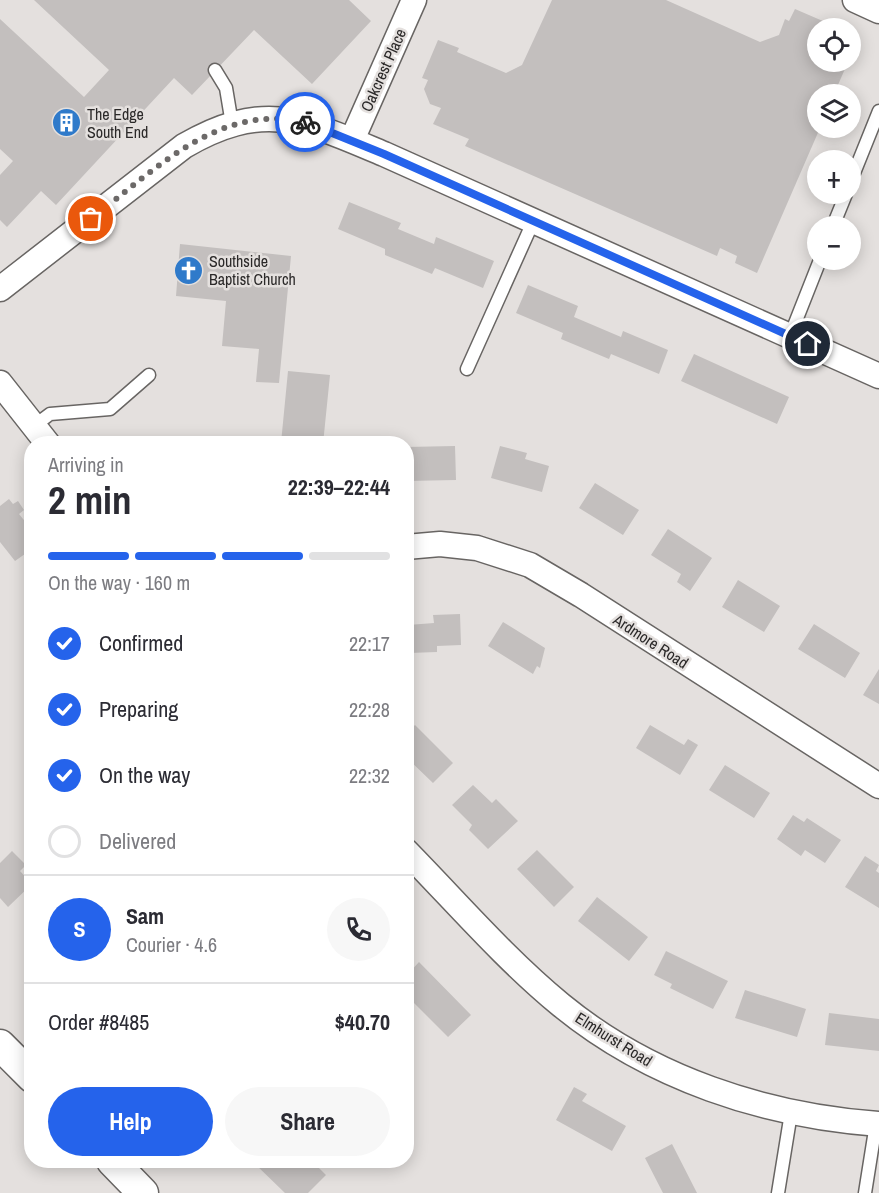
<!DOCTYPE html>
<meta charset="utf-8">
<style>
:root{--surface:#fff;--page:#f7f7f7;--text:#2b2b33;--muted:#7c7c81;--line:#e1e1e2;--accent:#2563eb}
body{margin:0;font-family:"Archivo Narrow",sans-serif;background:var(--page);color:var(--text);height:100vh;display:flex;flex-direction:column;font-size:22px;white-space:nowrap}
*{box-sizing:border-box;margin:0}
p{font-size:20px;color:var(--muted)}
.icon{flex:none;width:33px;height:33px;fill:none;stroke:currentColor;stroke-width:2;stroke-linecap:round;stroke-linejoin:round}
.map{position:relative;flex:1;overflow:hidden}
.sheet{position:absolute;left:24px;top:436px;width:390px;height:732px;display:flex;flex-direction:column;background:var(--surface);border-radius:24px;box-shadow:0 3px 15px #0003}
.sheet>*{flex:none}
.controls{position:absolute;left:807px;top:18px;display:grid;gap:12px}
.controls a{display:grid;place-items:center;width:54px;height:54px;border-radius:50%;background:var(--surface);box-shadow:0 3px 15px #0003;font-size:30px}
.pin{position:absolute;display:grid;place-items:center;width:51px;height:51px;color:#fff;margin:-26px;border:3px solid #fff;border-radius:50%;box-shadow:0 2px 6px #0007}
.courier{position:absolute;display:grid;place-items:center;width:60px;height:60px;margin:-30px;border:4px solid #2563eb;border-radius:50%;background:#fff;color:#222;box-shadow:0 2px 8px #0007}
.overview em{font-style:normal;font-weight:800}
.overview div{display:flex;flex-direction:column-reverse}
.overview{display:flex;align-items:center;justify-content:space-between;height:102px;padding:0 24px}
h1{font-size:39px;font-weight:800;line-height:45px}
.bar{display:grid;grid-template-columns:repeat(4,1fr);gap:9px 6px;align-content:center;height:72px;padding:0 24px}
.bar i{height:8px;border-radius:4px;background:var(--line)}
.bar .current{background:var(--accent)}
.bar p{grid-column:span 4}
.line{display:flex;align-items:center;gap:15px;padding:0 24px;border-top:2px solid var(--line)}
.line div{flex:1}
.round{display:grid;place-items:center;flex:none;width:63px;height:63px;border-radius:32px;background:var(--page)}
ol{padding:0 24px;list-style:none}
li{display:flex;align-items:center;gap:18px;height:66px}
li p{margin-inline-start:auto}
li .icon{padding:6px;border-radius:50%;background:var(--accent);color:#fff;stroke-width:4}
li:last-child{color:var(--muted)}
li i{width:33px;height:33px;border:3px solid var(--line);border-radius:50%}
.button{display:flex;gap:12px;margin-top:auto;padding:12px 24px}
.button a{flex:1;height:69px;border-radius:36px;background:var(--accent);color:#fff;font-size:24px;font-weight:800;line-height:69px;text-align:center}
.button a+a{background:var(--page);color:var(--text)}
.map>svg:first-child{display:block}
</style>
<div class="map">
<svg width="879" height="1193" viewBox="0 0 879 1193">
<rect width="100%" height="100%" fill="#e4e0de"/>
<!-- building -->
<path fill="#c3bfbe" d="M 34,0 L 349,0 L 371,21 L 312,84 L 254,30 L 192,95 L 174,78 L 56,205 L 41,191 L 7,227 L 0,220 L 0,175 L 13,161 L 0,149 L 0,19 L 84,97 L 109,70 Z
M 552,0 L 666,0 L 760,42 L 779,35 L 785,19 L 789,21 L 795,9 L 839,28 L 818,28 L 818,62 L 848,62 L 834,94 L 818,94 L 818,128 L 820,128 L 757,273 L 735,263 L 737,256 L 720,248 L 717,256 L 465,146 L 469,139 L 433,124 L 441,108 L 430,104 L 424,89 L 428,80 L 422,78 L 438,40 L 459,48 L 457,52 L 506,73 L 522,65 Z
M 850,34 L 859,37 L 850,57 Z
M 349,202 L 401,223 L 398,229 L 434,244 L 436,237 L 494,261 L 483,288 L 435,268 L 432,274 L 385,255 L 385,249 L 338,229 Z
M 180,244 L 291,256 L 279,383 L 256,382 L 259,349 L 222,346 L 226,301 L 176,296 Z
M 528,285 L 578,306 L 574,317 L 621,337 L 623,331 L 668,350 L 659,374 L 611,354 L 609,359 L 561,339 L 563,333 L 516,313 Z
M 694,354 L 789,397 L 777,424 L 681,381 Z
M 288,371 L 330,375 L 323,444 L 281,443 Z
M 455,446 L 456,480 L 406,481 L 406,447 Z
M 500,446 L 527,453 L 525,459 L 549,466 L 542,492 L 491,478 Z
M 595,483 L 639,510 L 623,535 L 579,508 Z
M 9,499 L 13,504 L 18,501 L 24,510 L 19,514 L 32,530 L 32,549 L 15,561 L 0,542 L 0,506 Z
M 668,529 L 712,558 L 690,591 L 677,582 L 681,574 L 651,555 Z
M 738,580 L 780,606 L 764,632 L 722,607 Z
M 460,614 L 461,645 L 437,646 L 437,652 L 409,653 L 408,625 L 434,623 L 433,615 Z
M 503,622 L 545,648 L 540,668 L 537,666 L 533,674 L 488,646 Z
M 814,624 L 860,653 L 845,678 L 798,649 Z
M 879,669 L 879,704 L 863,695 Z
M 415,725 L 453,763 L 433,783 L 406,757 L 406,734 Z
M 650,725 L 684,745 L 688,739 L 698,745 L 680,775 L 636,748 Z
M 725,765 L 770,793 L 754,818 L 709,790 Z
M 473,785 L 492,803 L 496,799 L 518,821 L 488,849 L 469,830 L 472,825 L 452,805 Z
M 793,815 L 804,822 L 807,818 L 841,840 L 825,863 L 805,850 L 801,856 L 777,839 Z
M 537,850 L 574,887 L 554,907 L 517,869 Z
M 12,851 L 26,865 L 20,871 L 32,884 L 8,907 L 0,898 L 0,863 Z
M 865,856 L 879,865 L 876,871 L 879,873 L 879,908 L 845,887 Z
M 597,897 L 648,937 L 629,961 L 578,921 Z
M 666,951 L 728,981 L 713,1009 L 670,988 L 672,984 L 654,975 Z
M 419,962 L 471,1015 L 448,1037 L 406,995 L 406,986 L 413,979 L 408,974 Z
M 745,990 L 806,1009 L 797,1037 L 735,1018 Z
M 829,1013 L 879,1019 L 879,1051 L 825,1045 Z
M 574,1087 L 587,1094 L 582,1101 L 626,1126 L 612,1151 L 556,1120 Z
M 672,1144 L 697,1193 L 663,1193 L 645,1158 Z
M 257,1161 L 312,1161 L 326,1175 L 308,1193 L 285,1193 L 254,1163 Z"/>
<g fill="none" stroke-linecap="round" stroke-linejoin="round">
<defs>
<path id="service" d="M 215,70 L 226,88 L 232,124
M 850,183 L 879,111
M 833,226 L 846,194
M 790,336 L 820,260
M 467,369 L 533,222
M 34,426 L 50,414 L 110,409 L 149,375
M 778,1193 L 791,1113
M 865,1193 L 876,1124"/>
<path id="minor" d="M 855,0 L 879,11
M 352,140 L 414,0
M 0,289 L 184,146 C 265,99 305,121 384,154 L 879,376
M 0,383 L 48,444
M 406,547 L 440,544 L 477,548 L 530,565 L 581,595 L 879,786
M 406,851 C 457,903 505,959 561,1005 C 650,1078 765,1116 879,1124"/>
<path id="tertiary" d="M 0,1045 L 32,1077
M 112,1161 L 143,1193"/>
</defs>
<!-- service casing -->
<use href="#service" stroke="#686563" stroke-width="15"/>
<!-- minor casing -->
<use href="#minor" stroke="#686563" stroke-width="27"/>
<!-- tertiary casing -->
<use href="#tertiary" stroke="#686563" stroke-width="33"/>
<!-- service -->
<use href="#service" stroke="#fff" stroke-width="12"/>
<!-- minor -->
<use href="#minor" stroke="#fff" stroke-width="24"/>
<!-- tertiary -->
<use href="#tertiary" stroke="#fff" stroke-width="30"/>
</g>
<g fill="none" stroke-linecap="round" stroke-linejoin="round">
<!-- done -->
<path stroke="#6c6968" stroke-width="6" stroke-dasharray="0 10.8" d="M 91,219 C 155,170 218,103 305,122"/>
<!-- route -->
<path stroke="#2563eb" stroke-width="8" d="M 305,122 L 384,154 L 808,344"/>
</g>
<!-- icons -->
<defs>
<symbol id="building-disc" viewBox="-11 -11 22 22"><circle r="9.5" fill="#2f7aca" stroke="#e4e0de"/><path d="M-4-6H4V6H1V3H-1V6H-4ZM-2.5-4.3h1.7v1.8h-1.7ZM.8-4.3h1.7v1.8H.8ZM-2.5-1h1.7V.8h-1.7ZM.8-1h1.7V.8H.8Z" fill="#fff"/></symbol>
<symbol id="church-disc" viewBox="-11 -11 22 22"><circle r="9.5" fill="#2f7aca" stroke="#e4e0de"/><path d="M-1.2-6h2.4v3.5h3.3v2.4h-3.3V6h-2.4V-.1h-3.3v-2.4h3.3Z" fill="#fff"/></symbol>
</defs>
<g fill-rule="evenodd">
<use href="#building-disc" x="50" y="106" width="33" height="33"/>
<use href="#church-disc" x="172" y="254" width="33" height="33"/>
</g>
<g text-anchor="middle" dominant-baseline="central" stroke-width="5" stroke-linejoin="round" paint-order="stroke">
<!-- street labels -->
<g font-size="16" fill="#2b2929" stroke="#e4e0de">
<text transform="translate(383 70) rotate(-66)">Oakcrest Place</text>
<text transform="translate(651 641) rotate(33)">Ardmore Road</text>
<text transform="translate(614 1039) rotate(32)">Elmhurst Road</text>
</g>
<!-- poi labels -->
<g font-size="16" fill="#2b2929" stroke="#e4e0de" text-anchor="start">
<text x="87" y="114">The Edge<tspan x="87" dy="18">South End</tspan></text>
<text x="209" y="261">Southside<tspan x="209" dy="18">Baptist Church</tspan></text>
</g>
</g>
</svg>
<div class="controls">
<a><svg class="icon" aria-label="locate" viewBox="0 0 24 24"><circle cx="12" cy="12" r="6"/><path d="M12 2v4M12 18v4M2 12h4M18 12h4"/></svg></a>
<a><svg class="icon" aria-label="layers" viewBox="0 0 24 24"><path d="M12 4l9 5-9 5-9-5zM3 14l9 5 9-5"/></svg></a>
<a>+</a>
<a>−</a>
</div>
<div class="pin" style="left:91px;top:219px;background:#ea580c"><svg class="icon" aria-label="bag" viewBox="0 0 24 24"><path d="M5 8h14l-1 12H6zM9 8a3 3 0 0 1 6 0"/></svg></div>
<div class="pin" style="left:808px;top:344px;background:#1f2937"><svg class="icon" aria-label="home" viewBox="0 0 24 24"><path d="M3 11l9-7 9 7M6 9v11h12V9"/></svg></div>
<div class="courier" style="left:305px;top:122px"><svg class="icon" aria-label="bike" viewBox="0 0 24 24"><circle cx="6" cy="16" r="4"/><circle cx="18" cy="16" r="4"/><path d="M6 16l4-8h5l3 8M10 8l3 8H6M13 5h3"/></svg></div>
<section class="sheet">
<div class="overview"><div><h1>2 min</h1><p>Arriving in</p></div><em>22:39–22:44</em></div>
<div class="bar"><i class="current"></i><i class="current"></i><i class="current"></i><i></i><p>On the way · 160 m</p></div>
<ol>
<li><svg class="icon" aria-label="check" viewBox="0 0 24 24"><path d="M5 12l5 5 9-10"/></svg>Confirmed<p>22:17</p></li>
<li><svg class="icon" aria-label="check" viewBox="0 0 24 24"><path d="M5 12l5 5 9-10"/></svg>Preparing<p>22:28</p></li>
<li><svg class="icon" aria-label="check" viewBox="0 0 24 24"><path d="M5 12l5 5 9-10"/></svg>On the way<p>22:32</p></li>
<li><i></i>Delivered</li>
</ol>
<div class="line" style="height:108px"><b class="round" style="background:var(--accent);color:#fff">S</b><div><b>Sam</b><p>Courier · 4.6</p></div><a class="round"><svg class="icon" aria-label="phone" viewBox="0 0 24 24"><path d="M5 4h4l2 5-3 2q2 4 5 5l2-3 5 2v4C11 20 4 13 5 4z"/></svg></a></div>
<div class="line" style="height:78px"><div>Order #8485</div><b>$40.70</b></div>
<div class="button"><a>Help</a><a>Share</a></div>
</section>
</div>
